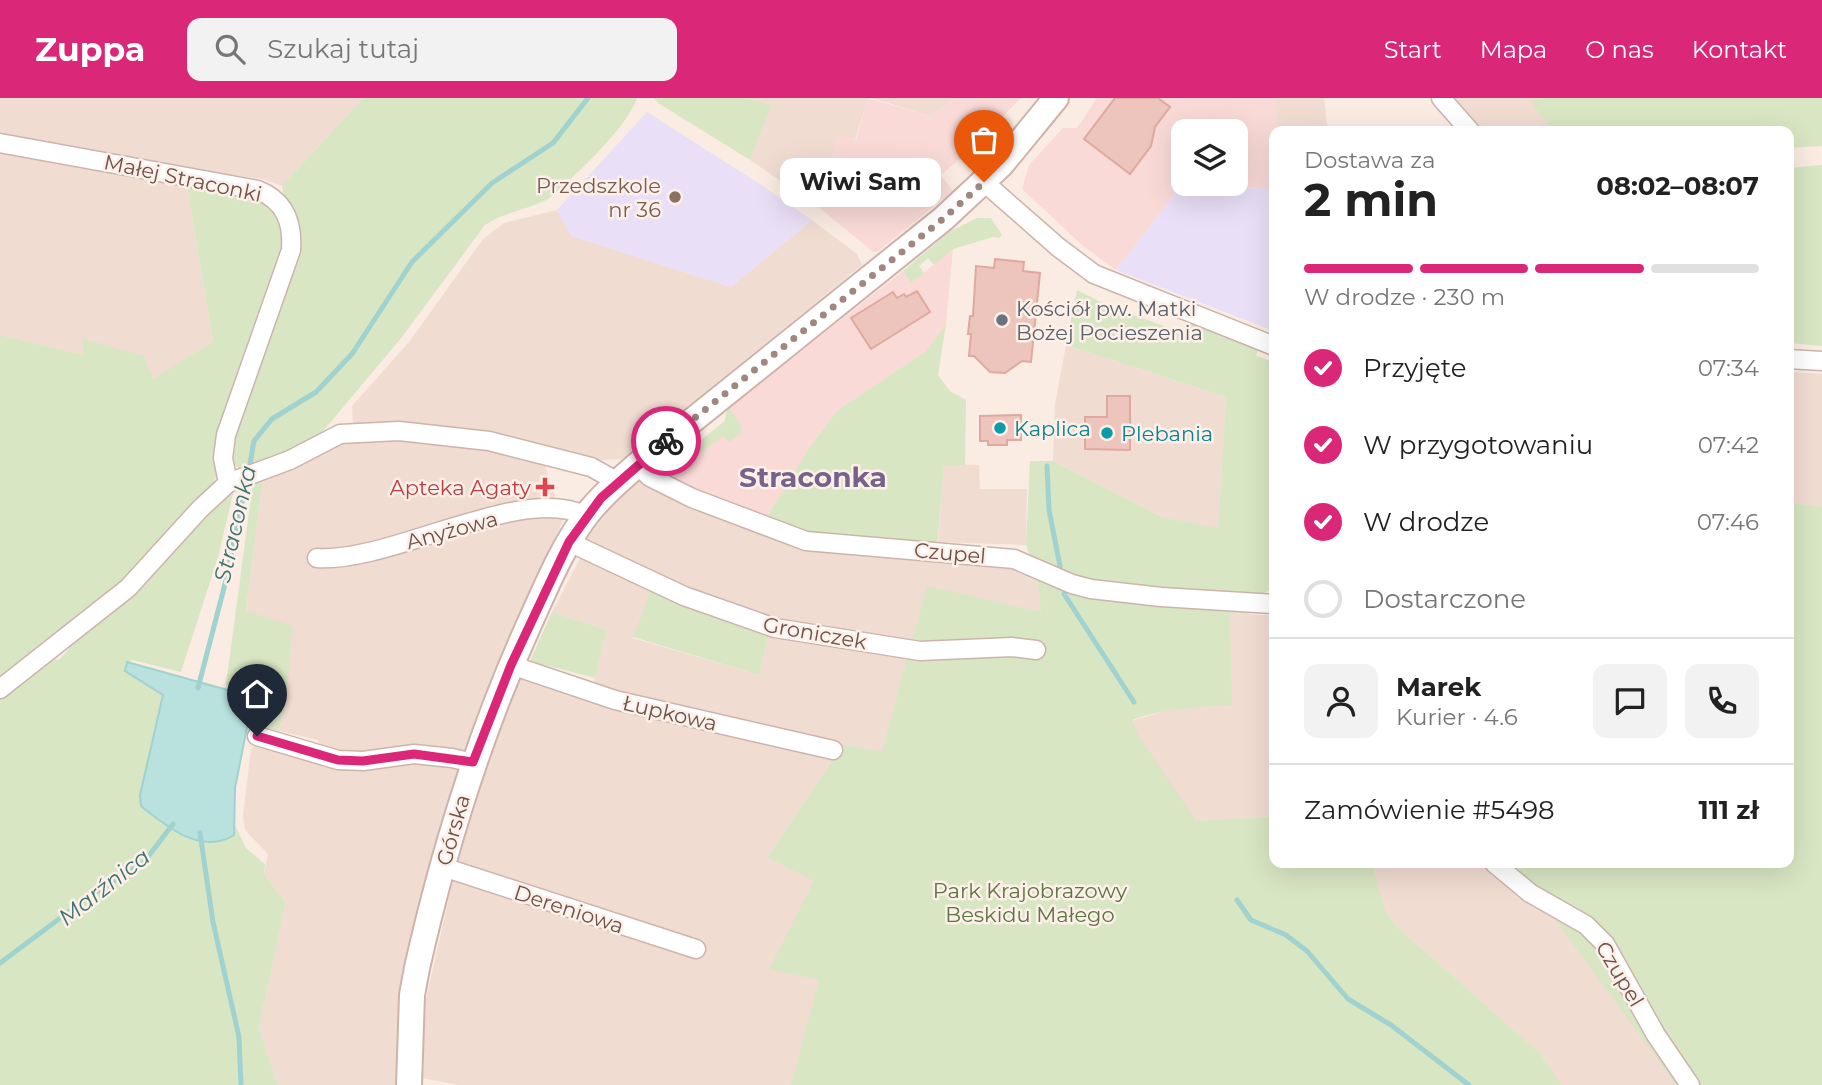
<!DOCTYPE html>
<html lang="pl">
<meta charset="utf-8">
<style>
:root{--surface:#fff;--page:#f2f2f2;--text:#222;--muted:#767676;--line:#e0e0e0;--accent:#db2777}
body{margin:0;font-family:Montserrat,sans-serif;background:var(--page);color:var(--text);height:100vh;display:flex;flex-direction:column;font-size:26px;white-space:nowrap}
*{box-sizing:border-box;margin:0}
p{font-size:23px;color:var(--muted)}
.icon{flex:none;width:38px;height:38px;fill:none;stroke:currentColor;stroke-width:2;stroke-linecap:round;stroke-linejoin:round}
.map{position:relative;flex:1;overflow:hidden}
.panel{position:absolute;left:1269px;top:28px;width:525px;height:742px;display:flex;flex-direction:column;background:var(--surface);border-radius:14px;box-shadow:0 7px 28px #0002}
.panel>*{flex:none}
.tools{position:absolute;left:1171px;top:21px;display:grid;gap:14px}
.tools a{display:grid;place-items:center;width:77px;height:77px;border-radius:14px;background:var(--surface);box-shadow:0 7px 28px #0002;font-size:35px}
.pin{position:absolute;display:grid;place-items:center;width:60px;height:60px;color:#fff;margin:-72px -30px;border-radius:50% 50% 50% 0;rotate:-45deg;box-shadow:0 0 7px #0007}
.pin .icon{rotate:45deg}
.courier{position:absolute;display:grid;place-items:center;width:70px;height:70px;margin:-35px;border:5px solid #db2777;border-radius:50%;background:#fff;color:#222;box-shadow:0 2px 9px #0007}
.bubble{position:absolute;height:49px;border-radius:14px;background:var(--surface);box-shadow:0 7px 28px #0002;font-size:23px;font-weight:700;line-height:49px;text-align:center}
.overview em{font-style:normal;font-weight:700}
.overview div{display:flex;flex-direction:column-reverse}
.overview{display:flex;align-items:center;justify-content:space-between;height:119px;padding:0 35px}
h1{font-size:46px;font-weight:700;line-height:52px}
.bar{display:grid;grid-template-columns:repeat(4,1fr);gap:10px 7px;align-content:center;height:84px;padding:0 35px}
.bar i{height:9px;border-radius:5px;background:var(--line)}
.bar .on{background:var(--accent)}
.bar p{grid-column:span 4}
.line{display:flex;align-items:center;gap:18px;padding:0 35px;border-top:2px solid var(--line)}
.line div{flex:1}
.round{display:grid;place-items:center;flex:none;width:74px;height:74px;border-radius:14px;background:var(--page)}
ol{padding:0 35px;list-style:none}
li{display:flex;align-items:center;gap:21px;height:77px}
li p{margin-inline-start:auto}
li .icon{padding:7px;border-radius:50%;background:var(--accent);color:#fff;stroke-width:4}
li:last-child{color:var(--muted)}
li i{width:38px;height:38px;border:4px solid var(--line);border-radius:50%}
header{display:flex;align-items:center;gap:42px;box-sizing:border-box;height:98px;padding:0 35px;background:var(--accent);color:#fff}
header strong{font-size:33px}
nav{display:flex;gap:38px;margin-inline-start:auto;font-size:24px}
.search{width:490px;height:63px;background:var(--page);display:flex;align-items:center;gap:18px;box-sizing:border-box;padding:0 24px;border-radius:14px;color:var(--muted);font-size:26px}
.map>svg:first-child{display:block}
</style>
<header>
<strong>Zuppa</strong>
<div class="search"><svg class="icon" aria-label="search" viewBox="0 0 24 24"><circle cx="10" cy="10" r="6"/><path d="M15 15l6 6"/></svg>Szukaj tutaj</div>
<nav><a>Start</a><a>Mapa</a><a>O nas</a><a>Kontakt</a></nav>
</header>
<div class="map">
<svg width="1822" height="987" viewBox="0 0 1822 987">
<rect width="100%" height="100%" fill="#faece2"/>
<!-- residential -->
<path fill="#f1dcd2" d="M 0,0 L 363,0 L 282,88 L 263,81 L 185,71 L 0,39 Z
M 748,0 L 868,0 L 855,42 L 838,38 L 816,107 L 750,62 L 772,7 Z
M 872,0 L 955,0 L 930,18 Z
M 1274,0 L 1324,0 L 1328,33 L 1278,33 Z
M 1445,0 L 1538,0 L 1532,4 L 1553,33 L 1474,33 Z
M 0,51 L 186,84 L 213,243 L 152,282 L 81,241 L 84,257 L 0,237 Z
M 557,112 L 572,138 L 731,189 L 812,122 L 857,156 L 862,167 L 622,361 L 586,363 L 353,327 L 352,308 L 409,244 L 483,141 L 504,125 Z
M 1066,247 L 1226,299 L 1218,431 L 1162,419 L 1053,363 L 1055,306 Z
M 1789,274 L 1822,276 L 1822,408 L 1789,405 Z
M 362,339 L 430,341 L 543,361 L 556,401 L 426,442 L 554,413 L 564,420 L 477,616 L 464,656 L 325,655 L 318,642 L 279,633 L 286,601 L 246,514 L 263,380 L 327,354 L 342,344 Z
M 944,366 L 979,367 L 980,391 L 1027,391 L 1026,447 L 938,444 Z
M 639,383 L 742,424 L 974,460 L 1036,473 L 1046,553 L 942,549 L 775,526 L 684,494 L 585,442 L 610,411 Z
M 582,457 L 652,488 L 633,540 L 759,577 L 770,532 L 921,556 L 1110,629 L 1169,612 L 1231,607 L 1230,515 L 1274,518 L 1274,718 L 1155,726 L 890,655 L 838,646 L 592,592 L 607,532 L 552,514 Z
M 519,579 L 836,657 L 767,759 L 815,782 L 770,871 L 835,885 L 867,987 L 458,987 L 422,980 L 426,901 L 453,782 L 459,780 L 701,856 L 705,850 L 457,768 L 484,676 Z
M 258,645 L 460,667 L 402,873 L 397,929 L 397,987 L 278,987 L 259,929 L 286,805 L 264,776 L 268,756 L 245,732 L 243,717 L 251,651 Z
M 1372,765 L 1485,765 L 1500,780 L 1568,828 L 1681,987 L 1562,987 L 1539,954 L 1396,828 L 1386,813 Z"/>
<!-- commercial -->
<path fill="#f9dad7" d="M 868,0 L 930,18 L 955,0 L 1021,0 L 972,50 L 941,77 L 953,93 L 877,154 L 873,154 L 816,107 L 838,37 L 856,42 Z
M 1097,0 L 1274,0 L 1278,33 L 1274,33 L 1274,91 L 1206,86 L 1236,86 L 1236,33 L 1183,33 L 1183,85 L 1116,172 L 1082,147 L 1022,91 L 1029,67 L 1063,30 L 1077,30 Z
M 953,151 L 946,226 L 926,253 L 838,312 L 809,350 L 763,425 L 666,380 L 672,369 L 664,363 L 676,354 L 687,354 L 725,323 L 727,312 L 903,173 L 911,185 Z"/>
<!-- education -->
<path fill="#e9dff6" d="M 647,14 L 758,85 L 812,122 L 731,189 L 571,138 L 557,112 Z
M 1183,85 L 1274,91 L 1274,233 L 1116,172 Z"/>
<!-- green -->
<path fill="#d8e6c3" d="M 363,0 L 637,0 C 628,29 572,81 548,101 C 527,112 504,114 485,127 L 402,239 L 324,332 L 294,353 L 243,373 C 232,367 232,359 231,347 L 294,164 L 282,88 Z
M 654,0 L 748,0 L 772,7 L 750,62 L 658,5 Z
M 1538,0 L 1822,0 L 1822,48 L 1789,50 L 1788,33 L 1553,33 L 1531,4 Z
M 1822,67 L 1822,248 L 1789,245 L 1788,70 Z
M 186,84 L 243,93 L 275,108 L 287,139 L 215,382 L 186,419 L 118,490 L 69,529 L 62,529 L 0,577 L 0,237 L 84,257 L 81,240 L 144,258 L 153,281 L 213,243 Z
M 977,120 L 991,120 L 1002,137 L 999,140 L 993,139 L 953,151 L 934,167 L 928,160 L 919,168 L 924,175 L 911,185 L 903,173 L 951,133 Z
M 1077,192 L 1109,208 L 1186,236 L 1190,225 L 1258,251 L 1256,258 L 1274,264 L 1274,490 L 1262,496 L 1247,494 L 1241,498 L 1163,495 L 1074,479 L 1030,458 L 1026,447 L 1030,363 L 1053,363 L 1162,419 L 1218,430 L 1226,299 L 1066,247 Z
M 946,226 L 938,277 L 950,293 L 966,302 L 965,367 L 944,367 L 937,450 L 819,441 L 763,425 L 809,350 L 838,312 L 926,253 Z
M 730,310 L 741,328 L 741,335 L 729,344 L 723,338 L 700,355 L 696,355 L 694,348 L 725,323 L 727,312 Z
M 263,380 L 246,513 L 293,528 L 286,601 L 279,633 L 248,625 L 253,599 L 265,603 L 266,598 L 226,587 L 253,384 Z
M 234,391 L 219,456 L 181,574 L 132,562 L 127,565 L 163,597 L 140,697 L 141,708 L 234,737 L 234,725 L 246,750 L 265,766 L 264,776 L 286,805 L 259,929 L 278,987 L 0,987 L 0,601 L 51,561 L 59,562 L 69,551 L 69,546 L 148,481 L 223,396 Z
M 1789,405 L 1822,408 L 1822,987 L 1676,987 L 1514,765 L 1788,765 Z
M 1036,473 L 1247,511 L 1249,516 L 1230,515 L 1232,607 C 1198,610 1164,610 1132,622 L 1138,637 L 1196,723 L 1274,718 L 1274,765 L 1372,765 L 1386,813 L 1396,828 L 1539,954 L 1562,987 L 791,987 L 819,882 L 769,871 L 814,783 L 767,759 L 836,657 L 838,646 L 882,653 L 927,488 L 1041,514 Z
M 652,488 L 770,532 L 759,577 L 633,539 Z
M 552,514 L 607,532 L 595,580 L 530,563 Z"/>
<!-- water -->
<path fill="#b9e1de" stroke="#a0d2cf" stroke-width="2" d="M 127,564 L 253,599 L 235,690 L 234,737 C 202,758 166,728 141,708 L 140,697 L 163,597 L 125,573 Z"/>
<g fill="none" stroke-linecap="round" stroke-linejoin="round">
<!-- stream -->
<path stroke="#a0d2cf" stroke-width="5" d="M 1047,368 L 1049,412 L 1060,468
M 249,372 L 254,343 L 272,321 L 316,294 L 352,256 L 412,164 L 492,85 L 553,45 L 588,0
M 1064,496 L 1134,604
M 198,590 L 224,490 L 247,381
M 200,735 L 213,824 L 239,939 L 241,987
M 1237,802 L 1251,822 L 1286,837 L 1307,853 L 1348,901 L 1391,927 L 1469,987
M 0,865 L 87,800 L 144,764 L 173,726"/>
</g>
<!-- building -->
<path fill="#edc5bd" stroke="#dea99f" stroke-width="2" d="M 1115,0 L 1158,0 L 1170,9 L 1155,29 L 1151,48 L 1130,76 L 1084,41 Z
M 995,161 L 1024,164 L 1023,173 L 1040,175 L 1031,264 L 1022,263 L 1005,275 L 990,274 L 974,258 L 969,258 L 971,236 L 968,236 L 970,218 L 973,218 L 976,168 L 994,170 Z
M 917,193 L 930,214 L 871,251 L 851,220 L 893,194 L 897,200 L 904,196 L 906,199 Z
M 1107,298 L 1130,298 L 1130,352 L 1085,351 L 1085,319 L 1107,319 Z
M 1021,317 L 1021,342 L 1007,342 L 1007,347 L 988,347 L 988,343 L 980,343 L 980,318 Z"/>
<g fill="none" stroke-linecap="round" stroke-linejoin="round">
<defs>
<path id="street" d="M 1441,0 L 1470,33
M 0,45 L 258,92 C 285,103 293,124 291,152 L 226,337 L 223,360 L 228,385
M 984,84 L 1058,149 L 1094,176 L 1274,248
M 1788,261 L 1822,263
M 637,367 L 650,379 L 692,400 L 806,443 L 1014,461 L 1072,486 L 1091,491 L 1161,499 L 1274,506
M 569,444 L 684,498 L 775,530 L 920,553 L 1012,549 L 1036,552
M 317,460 C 392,465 522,385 586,418
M 511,567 L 615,602 L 833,652
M 0,591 L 128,490 L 200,411 L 228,385 L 290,362 L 340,336 L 399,333 L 489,343 L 591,369 L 618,384
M 257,638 L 338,662 L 363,663 L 414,656 L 452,660 L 473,665
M 1494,765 L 1530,795 L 1586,827 L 1605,846 L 1656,937 L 1690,987
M 443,769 L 696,851"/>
<path id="secondary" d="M 409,987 L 412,897 L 417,870 C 444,750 480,634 531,522 C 547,487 562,450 585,419 C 600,399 619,383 637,367 L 943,121 L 1001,67 L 1056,0"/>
</defs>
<!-- street casing -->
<use href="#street" stroke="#ccb4ad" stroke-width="21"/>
<!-- secondary casing -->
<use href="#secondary" stroke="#ceb3ab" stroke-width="28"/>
<!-- street -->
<use href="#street" stroke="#fff" stroke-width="18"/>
<!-- secondary -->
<use href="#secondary" stroke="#fff" stroke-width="24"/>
</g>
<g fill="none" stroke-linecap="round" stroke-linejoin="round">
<!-- done -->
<path stroke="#a08780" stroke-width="7" stroke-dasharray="0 12.6" d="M 666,343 L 943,121 L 984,84"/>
<!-- route -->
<path stroke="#db2777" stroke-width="9" d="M 257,638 L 338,662 L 363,663 L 414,656 L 473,664 L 511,567 L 569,444 L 601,400 L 666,343"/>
</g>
<!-- markers -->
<circle fill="#8d6e63" stroke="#fdf0e8" stroke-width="2.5" cx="675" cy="99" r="7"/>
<circle fill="#6b7280" stroke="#fdf0e8" stroke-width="2.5" cx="1002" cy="222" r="7"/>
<g fill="#0f9aa8" stroke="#fdf0e8" stroke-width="2.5">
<circle cx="1000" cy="330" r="7"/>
<circle cx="1107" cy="335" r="7"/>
</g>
<path fill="#e0444e" stroke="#fdf0e8" stroke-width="2.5" d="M541.5 378.5h7v7h7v7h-7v7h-7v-7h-7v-7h7z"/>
<g text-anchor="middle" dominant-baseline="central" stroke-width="5" stroke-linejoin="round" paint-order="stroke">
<!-- street labels -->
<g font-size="21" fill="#6f504b" stroke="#fdf0e8">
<text transform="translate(183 80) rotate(12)">Małej Straconki</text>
<text transform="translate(452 432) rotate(-15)">Anyżowa</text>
<text transform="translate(950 455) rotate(5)">Czupel</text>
<text transform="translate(815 535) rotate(10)">Groniczek</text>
<text transform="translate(670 615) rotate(13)">Łupkowa</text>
<text transform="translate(453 732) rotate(-74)">Górska</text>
<text transform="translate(569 811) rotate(18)">Dereniowa</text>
<text transform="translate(1620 876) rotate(59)">Czupel</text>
</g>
<!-- education labels -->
<g font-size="21" fill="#785e54" stroke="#fdf0e8" text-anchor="end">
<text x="661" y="87">Przedszkole<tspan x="661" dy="24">nr 36</tspan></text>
</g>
<!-- worship labels -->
<g font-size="21" fill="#5b616d" stroke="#fdf0e8" text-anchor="start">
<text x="1016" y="210">Kościół pw. Matki<tspan x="1016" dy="24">Bożej Pocieszenia</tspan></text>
</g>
<!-- culture labels -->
<g font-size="21" fill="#0d838f" stroke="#fdf0e8" text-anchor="start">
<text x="1014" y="330">Kaplica</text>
<text x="1121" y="335">Plebania</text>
</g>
<!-- health labels -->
<g font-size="21" fill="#be3a42" stroke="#fdf0e8" text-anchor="end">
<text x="531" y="389">Apteka Agaty</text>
</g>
<!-- park labels -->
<g font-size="21" fill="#5d7444" stroke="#fdf0e8">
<text x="1030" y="792">Park Krajobrazowy<tspan x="1030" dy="24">Beskidu Małego</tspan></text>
</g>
<!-- water labels -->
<g font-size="23" font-style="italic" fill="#417371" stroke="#fdf0e8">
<text transform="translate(235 426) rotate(-77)">Straconka</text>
<text transform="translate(104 789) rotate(-38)">Marźnica</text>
</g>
<!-- district labels -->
<g font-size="28" font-weight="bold" fill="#75638c" stroke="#fdf0e8">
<text x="813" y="379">Straconka</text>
</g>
</g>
</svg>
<div class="tools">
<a><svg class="icon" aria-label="layers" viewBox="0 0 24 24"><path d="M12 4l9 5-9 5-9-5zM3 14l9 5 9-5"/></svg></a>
</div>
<div class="pin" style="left:984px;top:84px;background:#ea580c"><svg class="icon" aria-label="bag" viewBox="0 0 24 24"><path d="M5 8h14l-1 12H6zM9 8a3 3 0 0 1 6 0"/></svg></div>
<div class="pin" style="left:257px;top:638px;background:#1f2937"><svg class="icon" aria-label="home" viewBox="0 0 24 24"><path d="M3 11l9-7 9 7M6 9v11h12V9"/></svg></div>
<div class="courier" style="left:666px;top:343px"><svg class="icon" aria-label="bike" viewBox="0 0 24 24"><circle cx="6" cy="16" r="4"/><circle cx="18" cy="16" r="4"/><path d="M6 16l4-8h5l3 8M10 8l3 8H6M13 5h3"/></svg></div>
<div class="bubble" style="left:780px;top:60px;width:161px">Wiwi Sam</div>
<section class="panel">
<div class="overview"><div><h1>2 min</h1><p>Dostawa za</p></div><em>08:02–08:07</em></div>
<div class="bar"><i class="on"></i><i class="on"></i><i class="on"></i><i></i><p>W drodze · 230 m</p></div>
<ol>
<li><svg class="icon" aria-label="check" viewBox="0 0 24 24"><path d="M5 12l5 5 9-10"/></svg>Przyjęte<p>07:34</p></li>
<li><svg class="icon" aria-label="check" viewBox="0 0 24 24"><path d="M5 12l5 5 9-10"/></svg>W przygotowaniu<p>07:42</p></li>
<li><svg class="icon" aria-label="check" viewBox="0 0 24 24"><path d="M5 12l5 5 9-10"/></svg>W drodze<p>07:46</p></li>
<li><i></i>Dostarczone</li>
</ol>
<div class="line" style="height:126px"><a class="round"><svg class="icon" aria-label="person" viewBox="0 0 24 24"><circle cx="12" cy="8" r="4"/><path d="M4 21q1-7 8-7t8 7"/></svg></a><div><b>Marek</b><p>Kurier · 4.6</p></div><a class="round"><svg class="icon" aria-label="chat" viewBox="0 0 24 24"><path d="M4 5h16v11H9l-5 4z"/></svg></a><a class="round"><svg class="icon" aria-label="phone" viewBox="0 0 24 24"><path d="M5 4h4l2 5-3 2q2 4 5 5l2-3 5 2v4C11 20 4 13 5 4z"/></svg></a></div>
<div class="line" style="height:91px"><div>Zamówienie #5498</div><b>111 zł</b></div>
</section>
</div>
